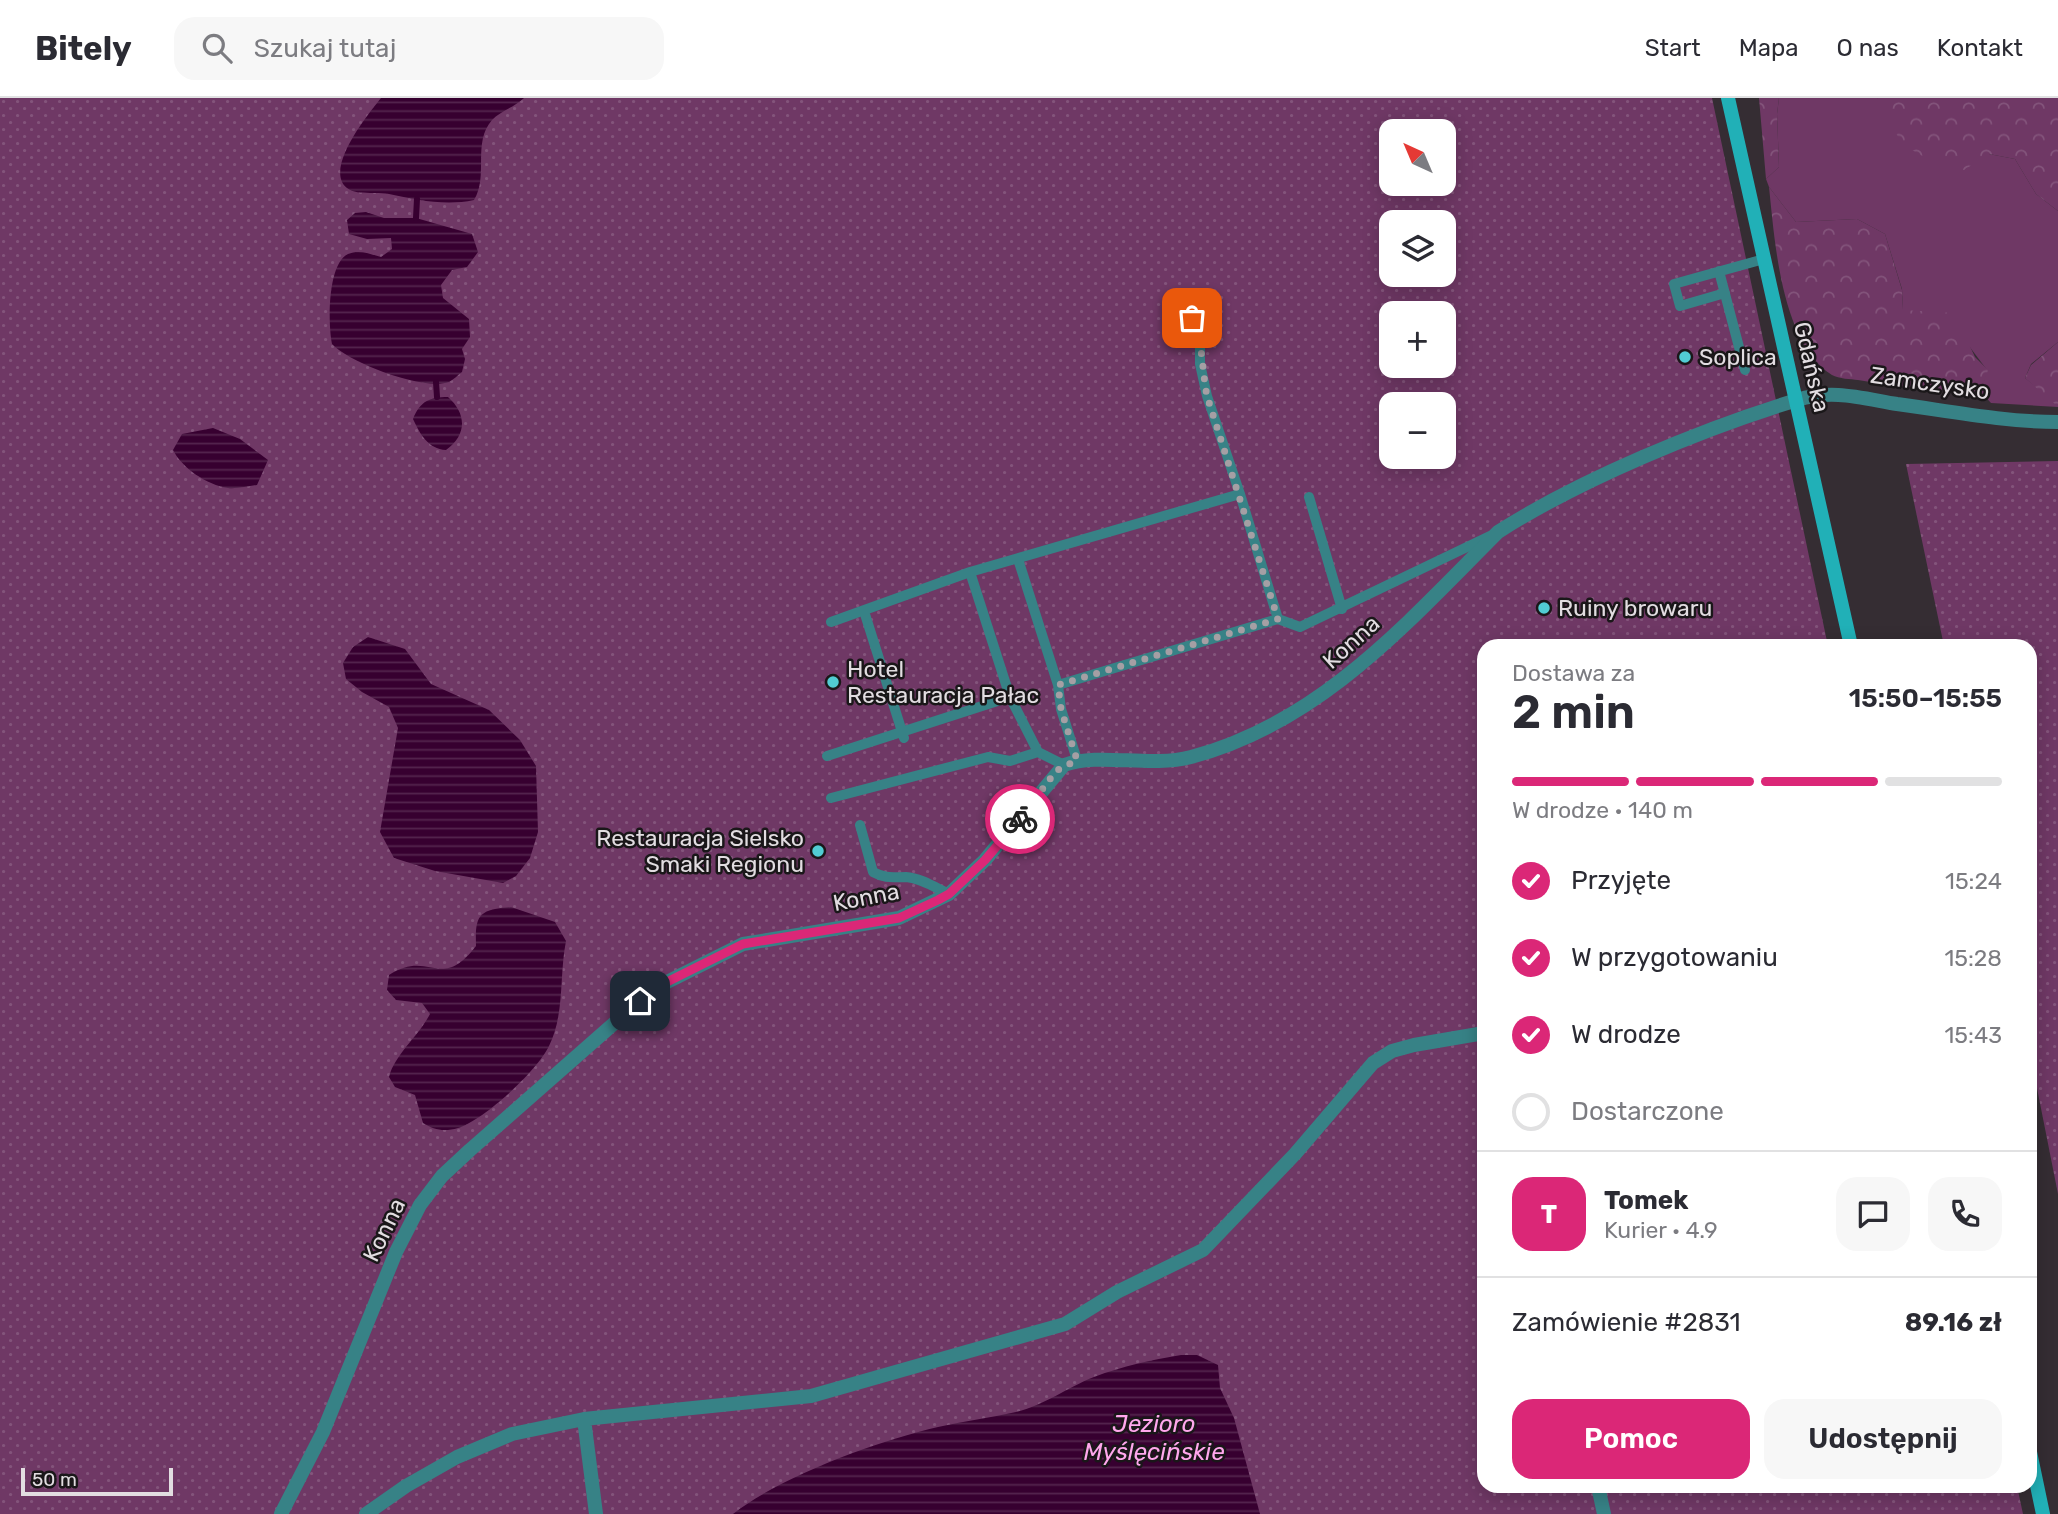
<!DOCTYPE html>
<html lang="pl">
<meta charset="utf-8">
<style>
:root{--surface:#fff;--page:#f7f7f7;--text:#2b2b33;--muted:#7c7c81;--line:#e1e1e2;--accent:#db2777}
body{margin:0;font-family:Rubik,sans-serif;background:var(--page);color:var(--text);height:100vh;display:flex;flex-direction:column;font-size:26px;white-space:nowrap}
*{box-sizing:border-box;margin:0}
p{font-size:23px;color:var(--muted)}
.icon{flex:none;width:38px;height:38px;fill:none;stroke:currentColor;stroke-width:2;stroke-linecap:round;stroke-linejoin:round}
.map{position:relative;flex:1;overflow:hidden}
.sheet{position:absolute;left:1477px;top:541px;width:560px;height:854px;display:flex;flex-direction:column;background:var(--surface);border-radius:21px;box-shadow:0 4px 18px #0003}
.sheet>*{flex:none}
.needle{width:46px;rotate:316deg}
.buttons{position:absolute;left:1379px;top:21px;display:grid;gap:14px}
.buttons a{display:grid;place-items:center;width:77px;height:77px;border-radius:14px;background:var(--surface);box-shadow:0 4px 18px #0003;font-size:35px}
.scale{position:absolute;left:21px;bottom:18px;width:152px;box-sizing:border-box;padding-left:7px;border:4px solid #e2dde1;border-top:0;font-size:19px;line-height:24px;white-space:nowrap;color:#e2dde1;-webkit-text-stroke:5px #1a1719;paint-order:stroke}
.pin{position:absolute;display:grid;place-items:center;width:60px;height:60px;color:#fff;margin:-30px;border-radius:14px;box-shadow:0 4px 10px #0006}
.courier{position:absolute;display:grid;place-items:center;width:70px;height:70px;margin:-35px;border:5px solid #db2777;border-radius:50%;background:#fff;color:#222;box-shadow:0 2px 9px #0007}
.overview em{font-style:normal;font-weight:600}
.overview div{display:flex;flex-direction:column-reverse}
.overview{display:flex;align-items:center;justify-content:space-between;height:119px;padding:0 35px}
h1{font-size:46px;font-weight:600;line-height:52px}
.bar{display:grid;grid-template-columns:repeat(4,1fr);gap:10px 7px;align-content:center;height:84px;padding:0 35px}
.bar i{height:9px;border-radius:5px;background:var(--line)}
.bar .active{background:var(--accent)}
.bar p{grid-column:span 4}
.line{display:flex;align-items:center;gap:18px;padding:0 35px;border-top:2px solid var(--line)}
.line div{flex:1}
.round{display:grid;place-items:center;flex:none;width:74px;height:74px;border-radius:21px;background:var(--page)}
ol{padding:0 35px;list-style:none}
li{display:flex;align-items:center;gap:21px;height:77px}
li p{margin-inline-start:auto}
li .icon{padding:7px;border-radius:50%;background:var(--accent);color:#fff;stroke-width:4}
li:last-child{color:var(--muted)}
li i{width:38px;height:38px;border:4px solid var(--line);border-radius:50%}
.button{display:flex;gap:14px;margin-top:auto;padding:14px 35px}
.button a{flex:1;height:80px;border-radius:21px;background:var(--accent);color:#fff;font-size:28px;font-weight:600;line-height:80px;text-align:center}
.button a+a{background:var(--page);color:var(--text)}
header{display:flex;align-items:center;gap:42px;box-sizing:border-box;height:98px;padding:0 35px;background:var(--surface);border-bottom:2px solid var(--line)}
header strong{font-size:33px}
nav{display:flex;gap:38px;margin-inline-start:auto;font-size:24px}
.search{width:490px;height:63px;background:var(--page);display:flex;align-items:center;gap:18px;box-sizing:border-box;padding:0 24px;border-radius:21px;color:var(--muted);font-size:26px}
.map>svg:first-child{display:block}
</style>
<header>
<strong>Bitely</strong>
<div class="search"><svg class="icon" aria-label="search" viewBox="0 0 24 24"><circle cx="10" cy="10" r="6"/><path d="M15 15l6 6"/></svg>Szukaj tutaj</div>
<nav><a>Start</a><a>Mapa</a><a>O nas</a><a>Kontakt</a></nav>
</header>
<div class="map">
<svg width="2058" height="1416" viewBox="0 0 2058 1416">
<defs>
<pattern id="forest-crowns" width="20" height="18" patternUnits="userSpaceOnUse" patternTransform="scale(1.75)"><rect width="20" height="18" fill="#6f3865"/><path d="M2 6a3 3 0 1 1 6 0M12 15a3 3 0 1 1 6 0" fill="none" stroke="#83547b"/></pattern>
<pattern id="park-dots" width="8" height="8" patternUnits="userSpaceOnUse" patternTransform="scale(1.75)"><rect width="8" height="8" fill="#6f3865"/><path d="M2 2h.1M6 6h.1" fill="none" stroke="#83547b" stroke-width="1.8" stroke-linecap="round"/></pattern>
<pattern id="water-rules" width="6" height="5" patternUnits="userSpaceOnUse" patternTransform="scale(1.75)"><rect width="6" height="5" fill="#370030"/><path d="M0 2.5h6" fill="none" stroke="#54254e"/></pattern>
</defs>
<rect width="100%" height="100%" fill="#352d33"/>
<!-- grass -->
<path fill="#6f3865" d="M 1779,0 L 1877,0 L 1989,56 L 2015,61 L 2036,96 L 2058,113 L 2058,244 L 2031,266 L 2025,280 L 2058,306 L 2058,309 L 1991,305 L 1981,294 L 1987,272 L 1966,244 L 1903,213 L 1902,191 L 1885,136 L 1857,121 L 1796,124 L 1769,89 L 1766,81 L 1779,69 L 1777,16 Z"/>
<!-- forest -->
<path fill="url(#forest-crowns)" d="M 1759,0 L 1779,0 L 1777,16 L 1779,69 L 1766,81 Z
M 1877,0 L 2058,0 L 2058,113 L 2036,96 L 2015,61 L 1989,56 L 1964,72 L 1929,62 L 1902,46 Z
M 1769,89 L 1796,124 L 1857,121 L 1885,136 L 1902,192 L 1903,212 L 1954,215 L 1975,259 L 1988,272 L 1981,294 C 1939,293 1900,289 1858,282 C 1851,281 1839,281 1832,277 C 1781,244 1775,145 1769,89 Z
M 2058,244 L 2058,306 L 2055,306 L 2025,280 L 2031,267 Z"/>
<!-- park -->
<path fill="url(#park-dots)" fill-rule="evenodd" d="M 0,0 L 1712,0 L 1828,548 L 1484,548 L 1484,1388 L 2017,1388 L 2023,1416 L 0,1416 ZM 1391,33 L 1444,33 L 1444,86 L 1391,86 ZM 1391,124 L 1444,124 L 1444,177 L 1391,177 ZM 1391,215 L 1444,215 L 1444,268 L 1391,268 ZM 1391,306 L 1444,306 L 1444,359 L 1391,359 Z
M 2058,363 L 2058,1096 L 2030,955 L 2030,548 L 1944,548 L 1906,366 Z"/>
<!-- water -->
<path fill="url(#water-rules)" d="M 381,0 L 524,0 C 515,9 500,13 492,22 C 472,45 489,78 474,102 C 446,108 416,102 389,96 C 376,93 357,98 347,90 C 323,71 369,15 381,0 Z
M 366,114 L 384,120 L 416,120 L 472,136 L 478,154 L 467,169 L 452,172 L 441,187 L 443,200 L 469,221 L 470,239 L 462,251 L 465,261 L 462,274 C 458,277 453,282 449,284 C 423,293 350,265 332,246 C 328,227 327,166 348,156 C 359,151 370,156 381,159 L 392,151 L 391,140 L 367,141 L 349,136 L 347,122 L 355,115 Z
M 448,299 C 467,316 467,337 446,352 C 428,351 420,336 413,321 C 420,303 430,299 448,299 Z
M 213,330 L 240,341 L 268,362 L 257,387 C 248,388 237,391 228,390 C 207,387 182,370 173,352 L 182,336 Z
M 368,539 L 405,551 L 431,586 L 489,612 L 520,642 L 536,668 L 538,734 L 530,760 L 516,778 L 503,785 L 435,773 L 394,760 L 380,734 L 398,630 L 389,609 L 362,594 L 346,581 L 343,565 L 353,549 Z
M 511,809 L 555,824 L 566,843 C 559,878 565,916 549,948 C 537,973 484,1022 458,1030 C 444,1034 434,1032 423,1025 L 415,997 L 395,989 L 389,979 C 395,956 418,939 430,916 L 422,905 L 396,902 L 387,892 L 389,877 C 430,850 440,895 476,848 C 475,816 479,812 511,809 Z
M 1181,1257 L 1197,1257 L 1218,1267 L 1220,1290 L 1234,1320 L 1260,1416 L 733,1416 C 781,1378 878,1343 938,1329 C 964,1323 990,1320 1016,1314 C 1047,1306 1066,1290 1094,1279 C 1123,1268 1151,1262 1181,1257 Z"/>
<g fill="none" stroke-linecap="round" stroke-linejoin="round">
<!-- stream -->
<path stroke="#370030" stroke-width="6" d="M 416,120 L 417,101
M 436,284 L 437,299"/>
<!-- service -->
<path stroke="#378286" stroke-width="10" d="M 1719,173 L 1745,272
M 1725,195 L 1680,208 L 1674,186 L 1764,161
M 1178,206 L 1192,220 L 1200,236 L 1200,266 L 1207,298 L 1240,396
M 1309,399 L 1342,511
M 864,513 L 904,640
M 1278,521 L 1300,529 L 1490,438
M 831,524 L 970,474 L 1240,396 L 1278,521 L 1058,587 L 1018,461
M 1058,587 L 1061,611 L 1077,662
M 1010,599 L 1038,654
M 827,658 L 1010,599 L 970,474
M 831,700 L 988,659 L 1010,663 L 1038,654 L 1064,667
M 860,727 L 873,774 C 886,781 892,779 906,779 C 921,780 936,790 949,796"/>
<!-- pedestrian -->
<path stroke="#378286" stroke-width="14" d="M 584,1321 L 596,1416
M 1598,1388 L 1604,1416
M 281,1416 L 323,1334 L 396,1154 L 420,1107 L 442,1078 L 470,1052 L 627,914
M 366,1416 L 406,1388 L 457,1359 L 512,1336 L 584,1321 L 811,1298 L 1065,1226 L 1117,1194 L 1203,1152 L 1295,1056 L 1373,965 L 1392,953 L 1414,947 L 1484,935"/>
<!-- minor -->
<path stroke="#378286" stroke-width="14" d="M 627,914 L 653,891 L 743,846 L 899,820 L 949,796 L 985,762 L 1064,667 C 1101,654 1148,670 1191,659 C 1320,625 1407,525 1498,434 C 1581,381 1702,331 1797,302"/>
<!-- tertiary -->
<path stroke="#378286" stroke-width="14" d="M 1797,302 C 1832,291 1861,300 1897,306 C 1949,313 2005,324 2058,324"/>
<!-- secondary -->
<path stroke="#21b0b7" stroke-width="14" d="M 1728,0 L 1851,548
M 2030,1354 L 2043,1416"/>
</g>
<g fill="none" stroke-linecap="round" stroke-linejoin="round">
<!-- done -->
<path stroke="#a59fa4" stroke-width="7" stroke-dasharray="0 12.6" d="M 1020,721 L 1056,673 L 1077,662 L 1061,611 L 1058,587 L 1278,521 L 1207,298 C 1202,273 1203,243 1192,220"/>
<!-- route -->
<path stroke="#db2777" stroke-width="9" d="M 640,903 L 653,891 L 743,846 L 899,820 L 938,802 L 949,796 L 985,762 L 1020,721"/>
</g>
<!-- markers -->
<g fill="#51ccd3" stroke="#1a1719" stroke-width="2.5">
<circle cx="1685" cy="259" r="7"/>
<circle cx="1544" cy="510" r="7"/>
<circle cx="833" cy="584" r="7"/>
<circle cx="818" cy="753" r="7"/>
</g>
<g text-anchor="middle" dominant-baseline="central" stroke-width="5" stroke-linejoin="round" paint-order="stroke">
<!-- poi labels -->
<g font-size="23" fill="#e2dde1" stroke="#1a1719" text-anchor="start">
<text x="1699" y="259">Soplica</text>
<text x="1558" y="510">Ruiny browaru</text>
<text x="847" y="571">Hotel<tspan x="847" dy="26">Restauracja Pałac</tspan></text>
<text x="804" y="740" text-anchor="end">Restauracja Sielsko<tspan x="804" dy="26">Smaki Regionu</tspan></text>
</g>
<!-- street labels -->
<g font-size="23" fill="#e2dde1" stroke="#1a1719">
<text transform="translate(1812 269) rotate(77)">Gdańska</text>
<text transform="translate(1930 285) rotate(8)">Zamczysko</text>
<text transform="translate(1351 544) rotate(-42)">Konna</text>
<text transform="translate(866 799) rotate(-11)">Konna</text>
<text transform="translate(384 1132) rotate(-64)">Konna</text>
</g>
<!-- water labels -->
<g font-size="24" font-style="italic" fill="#ffa7ed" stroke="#1a1719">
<text x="1154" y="1326">Jezioro<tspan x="1154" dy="28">Myślęcińskie</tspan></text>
</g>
</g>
</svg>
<div class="buttons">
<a><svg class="needle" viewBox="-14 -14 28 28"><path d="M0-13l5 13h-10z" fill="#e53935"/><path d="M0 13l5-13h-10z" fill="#7c7c81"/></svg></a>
<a><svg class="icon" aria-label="layers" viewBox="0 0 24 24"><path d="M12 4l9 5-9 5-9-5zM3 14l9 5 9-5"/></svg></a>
<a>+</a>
<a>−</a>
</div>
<div class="scale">50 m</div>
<div class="pin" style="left:1192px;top:220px;background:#ea580c"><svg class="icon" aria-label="bag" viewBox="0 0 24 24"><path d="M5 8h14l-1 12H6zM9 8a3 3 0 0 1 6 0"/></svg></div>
<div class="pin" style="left:640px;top:903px;background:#1f2937"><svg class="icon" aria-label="home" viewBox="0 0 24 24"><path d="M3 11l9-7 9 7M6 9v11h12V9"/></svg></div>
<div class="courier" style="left:1020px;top:721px"><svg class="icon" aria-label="bike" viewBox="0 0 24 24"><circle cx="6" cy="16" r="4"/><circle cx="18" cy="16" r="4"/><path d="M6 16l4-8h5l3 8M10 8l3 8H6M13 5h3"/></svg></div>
<section class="sheet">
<div class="overview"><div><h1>2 min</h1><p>Dostawa za</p></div><em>15:50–15:55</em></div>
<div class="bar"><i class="active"></i><i class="active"></i><i class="active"></i><i></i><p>W drodze · 140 m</p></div>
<ol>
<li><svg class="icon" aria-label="check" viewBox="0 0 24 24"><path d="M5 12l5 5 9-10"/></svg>Przyjęte<p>15:24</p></li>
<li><svg class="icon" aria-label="check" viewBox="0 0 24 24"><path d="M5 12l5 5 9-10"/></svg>W przygotowaniu<p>15:28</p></li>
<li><svg class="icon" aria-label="check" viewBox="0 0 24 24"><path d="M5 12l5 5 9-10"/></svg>W drodze<p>15:43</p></li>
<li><i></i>Dostarczone</li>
</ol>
<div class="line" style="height:126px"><b class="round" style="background:var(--accent);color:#fff">T</b><div><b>Tomek</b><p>Kurier · 4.9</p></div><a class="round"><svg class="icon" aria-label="chat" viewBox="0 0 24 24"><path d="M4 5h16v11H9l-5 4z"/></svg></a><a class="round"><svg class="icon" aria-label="phone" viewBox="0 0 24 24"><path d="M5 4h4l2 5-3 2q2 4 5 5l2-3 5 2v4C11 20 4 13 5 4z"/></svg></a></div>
<div class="line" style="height:91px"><div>Zamówienie #2831</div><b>89.16 zł</b></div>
<div class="button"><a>Pomoc</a><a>Udostępnij</a></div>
</section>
</div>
